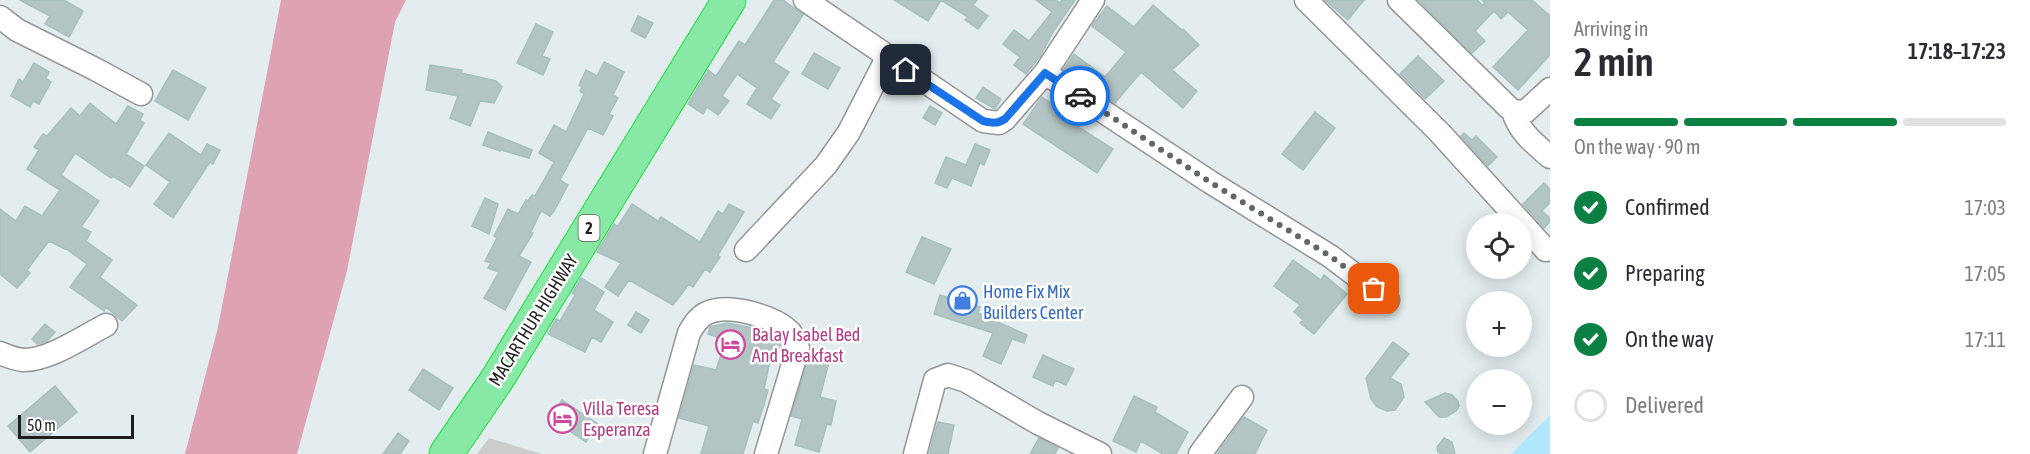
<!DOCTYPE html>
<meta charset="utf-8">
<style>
:root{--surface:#fff;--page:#f7f7f7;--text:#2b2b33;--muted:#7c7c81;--line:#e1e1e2;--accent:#0b8043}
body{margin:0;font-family:"Asap Condensed",sans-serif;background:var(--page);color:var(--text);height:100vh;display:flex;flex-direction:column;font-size:22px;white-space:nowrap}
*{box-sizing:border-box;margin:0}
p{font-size:20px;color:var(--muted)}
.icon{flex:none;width:33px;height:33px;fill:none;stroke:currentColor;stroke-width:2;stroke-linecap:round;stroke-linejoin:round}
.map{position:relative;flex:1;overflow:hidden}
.sheet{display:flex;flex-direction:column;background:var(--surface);width:480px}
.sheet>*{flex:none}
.tools{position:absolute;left:1466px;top:213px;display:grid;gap:12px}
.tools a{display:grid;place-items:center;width:66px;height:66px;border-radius:50%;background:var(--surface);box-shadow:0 3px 15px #0003;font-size:30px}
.scale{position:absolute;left:18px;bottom:15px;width:116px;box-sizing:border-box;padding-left:6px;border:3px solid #1e1e1e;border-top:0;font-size:16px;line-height:21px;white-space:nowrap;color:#1e1e1e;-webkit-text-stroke:4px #fff;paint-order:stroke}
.pin{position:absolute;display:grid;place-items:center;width:51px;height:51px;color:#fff;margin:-26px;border-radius:12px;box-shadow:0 3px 9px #0006}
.courier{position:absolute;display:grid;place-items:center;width:60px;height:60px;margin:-30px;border:4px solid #1a73e8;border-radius:50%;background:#fff;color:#222;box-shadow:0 2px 8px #0007}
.head em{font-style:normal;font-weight:600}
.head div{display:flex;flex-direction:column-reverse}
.head{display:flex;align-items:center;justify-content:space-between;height:102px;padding:0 24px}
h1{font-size:39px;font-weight:600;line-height:45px}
.bar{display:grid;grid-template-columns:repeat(4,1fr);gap:9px 6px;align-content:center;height:72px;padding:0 24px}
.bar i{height:8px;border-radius:4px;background:var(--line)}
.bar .current{background:var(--accent)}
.bar p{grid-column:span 4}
ol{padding:0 24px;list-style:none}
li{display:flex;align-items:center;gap:18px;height:66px}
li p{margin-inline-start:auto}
li .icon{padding:6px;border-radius:50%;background:var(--accent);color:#fff;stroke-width:4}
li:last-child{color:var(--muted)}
li i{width:33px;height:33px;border:3px solid var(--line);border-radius:50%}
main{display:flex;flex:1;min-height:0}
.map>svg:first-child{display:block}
</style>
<main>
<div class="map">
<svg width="1550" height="454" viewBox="0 0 1550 454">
<rect width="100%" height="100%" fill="#e3edef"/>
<!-- religious -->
<path fill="#ccc" d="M 489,438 L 542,454 L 477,454 Z"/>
<!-- sand -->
<path fill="#b1e8ff" d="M 1550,415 L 1550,454 L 1511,454 Z"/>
<!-- water -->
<path fill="#dea2b3" d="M 281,0 L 406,0 L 395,22 L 347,271 L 297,454 L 185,454 L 218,327 Z"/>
<!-- building -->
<path fill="#b2c4c3" stroke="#a5c1c0" stroke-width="1.5" d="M 20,0 L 64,0 L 83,11 L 69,37 L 45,24 L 50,16 Z
M 774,0 L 783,0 L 803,15 L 773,62 L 789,72 L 771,99 L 780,105 L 771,119 L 747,104 L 757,88 L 737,74 L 722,96 L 729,101 L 718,115 L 707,107 L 703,114 L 688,104 L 708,70 L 716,76 L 739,41 L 745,45 Z
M 894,0 L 941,0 L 928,21 Z
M 941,0 L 977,0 L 973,5 L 988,16 L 978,29 L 965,20 L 968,17 Z
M 1036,0 L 1056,0 L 1060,3 L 1062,0 L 1075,0 L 1053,32 L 1041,55 L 1026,74 L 1014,65 L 1020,57 L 1003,44 L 1014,30 L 1029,41 L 1052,12 Z
M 1325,0 L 1364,0 L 1348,20 Z
M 1418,0 L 1477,0 L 1482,5 L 1485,3 L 1482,0 L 1532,0 L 1550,16 L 1550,55 L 1518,90 L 1493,67 L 1528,30 L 1508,12 L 1501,19 L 1494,11 L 1475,31 L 1485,41 L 1472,53 Z
M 1153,5 L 1182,30 L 1183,29 L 1199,45 L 1172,70 L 1197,91 L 1183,108 L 1141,72 L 1115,103 L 1064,69 L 1074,54 L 1105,77 L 1126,52 L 1092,26 L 1094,23 L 1107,6 L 1134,27 Z
M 638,16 L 653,23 L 645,38 L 631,31 Z
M 536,24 L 553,32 L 542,56 L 550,59 L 543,75 L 517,63 Z
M 814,53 L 840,68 L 828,89 L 802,74 Z
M 1418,56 L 1444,81 L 1425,99 L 1400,74 Z
M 604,62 L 624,72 L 613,95 L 618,98 L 609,114 L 613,116 L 603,135 L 588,128 L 560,180 L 568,185 L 554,211 L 550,216 L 541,211 L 531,232 L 533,233 L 519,256 L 531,262 L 505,310 L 484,298 L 499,272 L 488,268 L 491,263 L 485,261 L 497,238 L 494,236 L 508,209 L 518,214 L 526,200 L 528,201 L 532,195 L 535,196 L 554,162 L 539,153 L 554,125 L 566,132 L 584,94 L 580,91 L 582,87 L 579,85 L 586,70 L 597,76 Z
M 34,63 L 49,72 L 46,78 L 51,82 L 39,104 L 33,101 L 30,107 L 11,96 L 19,79 L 23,82 Z
M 430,65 L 462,70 L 461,73 L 496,81 L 502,87 L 494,103 L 480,101 L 470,126 L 450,118 L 458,96 L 426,90 Z
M 173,70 L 206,88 L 188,120 L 155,101 Z
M 983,87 L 1001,99 L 995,109 L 976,98 Z
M 1042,97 L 1069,115 L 1066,119 L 1113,149 L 1097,173 L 1023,124 Z
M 90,103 L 116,124 L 128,106 L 143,114 L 140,120 L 144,123 L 126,154 L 144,166 L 130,187 L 113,176 L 111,178 L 75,153 L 61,175 L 99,201 L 81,227 L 91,232 L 86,241 L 112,260 L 100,277 L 137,305 L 122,321 L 106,307 L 104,311 L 70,287 L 87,264 L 65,248 L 65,249 L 49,241 L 27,270 L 30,273 L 17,288 L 0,274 L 0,209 L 16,221 L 25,206 L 42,216 L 60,190 L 27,169 L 39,150 L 34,147 L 43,134 L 47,136 L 71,108 L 80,116 Z
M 930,106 L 942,113 L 935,125 L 923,118 Z
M 1315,112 L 1335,128 L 1303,170 L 1282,154 Z
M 488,132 L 532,150 L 529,158 L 501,150 L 500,151 L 483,145 Z
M 169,133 L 201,155 L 207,144 L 220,150 L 213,164 L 210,162 L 173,218 L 154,204 L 170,182 L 146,165 Z
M 1464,133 L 1472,140 L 1476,136 L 1497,157 L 1488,166 L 1461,136 Z
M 975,144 L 990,150 L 984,165 L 980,163 L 971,186 L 952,178 L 947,188 L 935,183 L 946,157 L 966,165 Z
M 1544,183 L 1550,189 L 1550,202 L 1542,211 L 1550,218 L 1550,222 L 1544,228 L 1523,204 Z
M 485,198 L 498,204 L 489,234 L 472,226 Z
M 632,204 L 658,221 L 661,217 L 700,242 L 718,211 L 723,214 L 729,204 L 744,212 L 718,255 L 720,257 L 710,272 L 705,269 L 693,287 L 689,284 L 673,305 L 629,280 L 618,296 L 605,287 L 621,263 L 597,252 L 614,224 L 618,226 Z
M 922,237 L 951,249 L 934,284 L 906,272 Z
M 1293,260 L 1321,280 L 1324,275 L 1347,294 L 1314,334 L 1300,323 L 1303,320 L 1294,312 L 1300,305 L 1274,286 Z
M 581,278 L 604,292 L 594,310 L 613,322 L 601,342 L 592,337 L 585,352 L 548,334 L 556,319 L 560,321 L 575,295 L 572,293 Z
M 940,295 L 980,307 L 978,313 L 1027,335 L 1024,343 L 1012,339 L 1001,364 L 983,356 L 993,333 L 934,314 Z
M 636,312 L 649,320 L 641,333 L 628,325 Z
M 727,323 L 758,329 L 770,335 L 769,337 L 778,340 L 782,345 L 779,358 L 771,356 L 764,389 L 768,390 L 764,405 L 758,423 L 753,421 L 743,454 L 701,454 L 709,426 L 679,418 L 694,365 L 716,370 L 726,340 L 708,334 L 710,327 Z
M 45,324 L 55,332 L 47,341 L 37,344 L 32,339 Z
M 1393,342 L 1409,354 L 1390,378 L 1401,384 L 1404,397 L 1395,410 L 1387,411 L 1377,407 L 1371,399 L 1366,378 Z
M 1043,355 L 1074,369 L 1066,385 L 1055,380 L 1053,386 L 1033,377 Z
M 809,357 L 829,362 L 820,397 L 836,401 L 831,425 L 827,424 L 819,452 L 795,445 L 802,419 L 791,416 Z
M 423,369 L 453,388 L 439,410 L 409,390 Z
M 55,386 L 77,412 L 30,452 L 8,426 Z
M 1445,393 L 1452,395 L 1458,401 L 1459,406 L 1456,411 L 1446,417 L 1439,417 L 1425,402 Z
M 1134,396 L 1157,407 L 1155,412 L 1188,432 L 1176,454 L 1163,454 L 1141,441 L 1136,452 L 1113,441 Z
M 562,400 L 598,424 L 586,442 L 550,418 Z
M 1244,417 L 1267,430 L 1255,454 L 1217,454 Z
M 938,422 L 954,425 L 948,454 L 929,454 Z
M 398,433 L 409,441 L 400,454 L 383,454 Z
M 1039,438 L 1058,448 L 1055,454 L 1030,454 Z
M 1444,438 L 1452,442 L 1455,454 L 1442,454 L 1438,452 L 1437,447 Z"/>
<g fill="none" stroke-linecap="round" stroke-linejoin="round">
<defs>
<path id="minor" d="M 805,0 L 983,121 L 999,123 L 1005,119 L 1045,73 L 1093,0
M 1306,0 L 1440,133 L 1546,250
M 1399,0 L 1508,107 L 1513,111 L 1525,112 L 1550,89
M 0,17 L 17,30 L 95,69 L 141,94
M 1045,73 L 1210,182 L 1330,256 L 1388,300
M 1513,111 C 1519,132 1534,143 1550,157
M 746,250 L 826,165 L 849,132 L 887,58
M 0,353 C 7,356 15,359 23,360 C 48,361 83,337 106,325
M 655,454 L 689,333 C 693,326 698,317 707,313 C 728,303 774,316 790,332 C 794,337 796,343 798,348 L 766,454
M 915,454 L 935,380 L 948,375 L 966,381 L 1038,423 L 1100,454
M 1200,454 L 1242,397"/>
<path id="highway" d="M 446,454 L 498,378 L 729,0"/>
</defs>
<!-- minor casing -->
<use href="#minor" stroke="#959595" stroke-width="25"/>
<!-- highway casing -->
<use href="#highway" stroke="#1edf3c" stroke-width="35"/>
<!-- minor -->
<use href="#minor" stroke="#fff" stroke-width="22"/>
<!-- highway -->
<use href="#highway" stroke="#88e9a7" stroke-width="33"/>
</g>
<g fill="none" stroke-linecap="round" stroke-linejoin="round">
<!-- done -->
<path stroke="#636667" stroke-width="6" stroke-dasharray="0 10.8" d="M 1080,96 L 1210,182 L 1330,256 L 1374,289"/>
<!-- route -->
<path stroke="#1a73e8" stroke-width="8" d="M 906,70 L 983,121 C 992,123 997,124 1005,119 L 1045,73 L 1080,96"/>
</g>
<!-- icons -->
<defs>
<symbol id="shop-ring" viewBox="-11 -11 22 22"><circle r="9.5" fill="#fff" stroke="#3f7fe0" stroke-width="1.5"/><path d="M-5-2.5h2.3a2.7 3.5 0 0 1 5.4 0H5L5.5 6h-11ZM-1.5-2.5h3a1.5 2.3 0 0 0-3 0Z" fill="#3f7fe0"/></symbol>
<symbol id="hotel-ring" viewBox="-11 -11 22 22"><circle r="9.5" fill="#fff" stroke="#d1479c" stroke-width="1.5"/><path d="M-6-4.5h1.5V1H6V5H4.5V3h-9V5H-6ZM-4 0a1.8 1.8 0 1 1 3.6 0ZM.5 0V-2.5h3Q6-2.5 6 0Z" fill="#d1479c"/></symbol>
</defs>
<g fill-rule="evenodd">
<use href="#shop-ring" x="946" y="284" width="33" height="33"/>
<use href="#hotel-ring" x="714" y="328" width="33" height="33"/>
<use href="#hotel-ring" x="546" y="402" width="33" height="33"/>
</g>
<g text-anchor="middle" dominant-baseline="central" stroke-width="5" stroke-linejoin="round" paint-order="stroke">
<!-- shield labels -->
<rect fill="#fff" stroke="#626262" stroke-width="1.5" x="578.5" y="215" width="21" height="26" rx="4.5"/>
<g font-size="16" font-weight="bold" fill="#1e1e1e">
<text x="589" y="228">2</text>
</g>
<!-- shop labels -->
<g font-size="18" fill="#366cbe" stroke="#fff" text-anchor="start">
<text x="983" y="291">Home Fix Mix<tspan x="983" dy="21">Builders Center</tspan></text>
</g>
<!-- street labels -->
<g font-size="18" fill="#1e1e1e" stroke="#fff">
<text transform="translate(533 320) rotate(-58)">MACARTHUR HIGHWAY</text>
</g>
<!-- hotel labels -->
<g font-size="18" fill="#b23c85" stroke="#fff" text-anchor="start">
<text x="752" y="334">Balay Isabel Bed<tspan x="752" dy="21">And Breakfast</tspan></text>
<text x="583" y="408">Villa Teresa<tspan x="583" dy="21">Esperanza</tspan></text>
</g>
</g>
</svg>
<div class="tools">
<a><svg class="icon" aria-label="locate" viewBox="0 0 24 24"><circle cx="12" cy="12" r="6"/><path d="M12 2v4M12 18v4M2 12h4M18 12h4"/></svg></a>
<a>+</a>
<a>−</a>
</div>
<div class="scale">50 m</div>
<div class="pin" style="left:1374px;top:289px;background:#ea580c"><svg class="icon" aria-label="bag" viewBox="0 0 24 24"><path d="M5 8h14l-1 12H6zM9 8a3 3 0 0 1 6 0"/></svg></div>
<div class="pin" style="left:906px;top:70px;background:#1f2937"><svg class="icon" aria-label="home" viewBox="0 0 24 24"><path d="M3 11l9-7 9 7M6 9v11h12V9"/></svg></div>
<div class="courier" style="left:1080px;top:96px"><svg class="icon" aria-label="car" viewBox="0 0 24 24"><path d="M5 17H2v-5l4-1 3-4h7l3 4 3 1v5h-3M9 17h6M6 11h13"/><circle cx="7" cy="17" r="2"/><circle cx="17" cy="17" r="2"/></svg></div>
</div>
<section class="sheet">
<div class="head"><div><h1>2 min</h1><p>Arriving in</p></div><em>17:18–17:23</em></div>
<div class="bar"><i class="current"></i><i class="current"></i><i class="current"></i><i></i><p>On the way · 90 m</p></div>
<ol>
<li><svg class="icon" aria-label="check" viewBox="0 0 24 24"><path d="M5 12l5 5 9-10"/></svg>Confirmed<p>17:03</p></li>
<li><svg class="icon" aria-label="check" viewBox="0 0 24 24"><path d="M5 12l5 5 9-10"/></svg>Preparing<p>17:05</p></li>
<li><svg class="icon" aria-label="check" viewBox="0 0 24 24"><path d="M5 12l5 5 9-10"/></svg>On the way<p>17:11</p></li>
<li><i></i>Delivered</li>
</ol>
</section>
</main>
